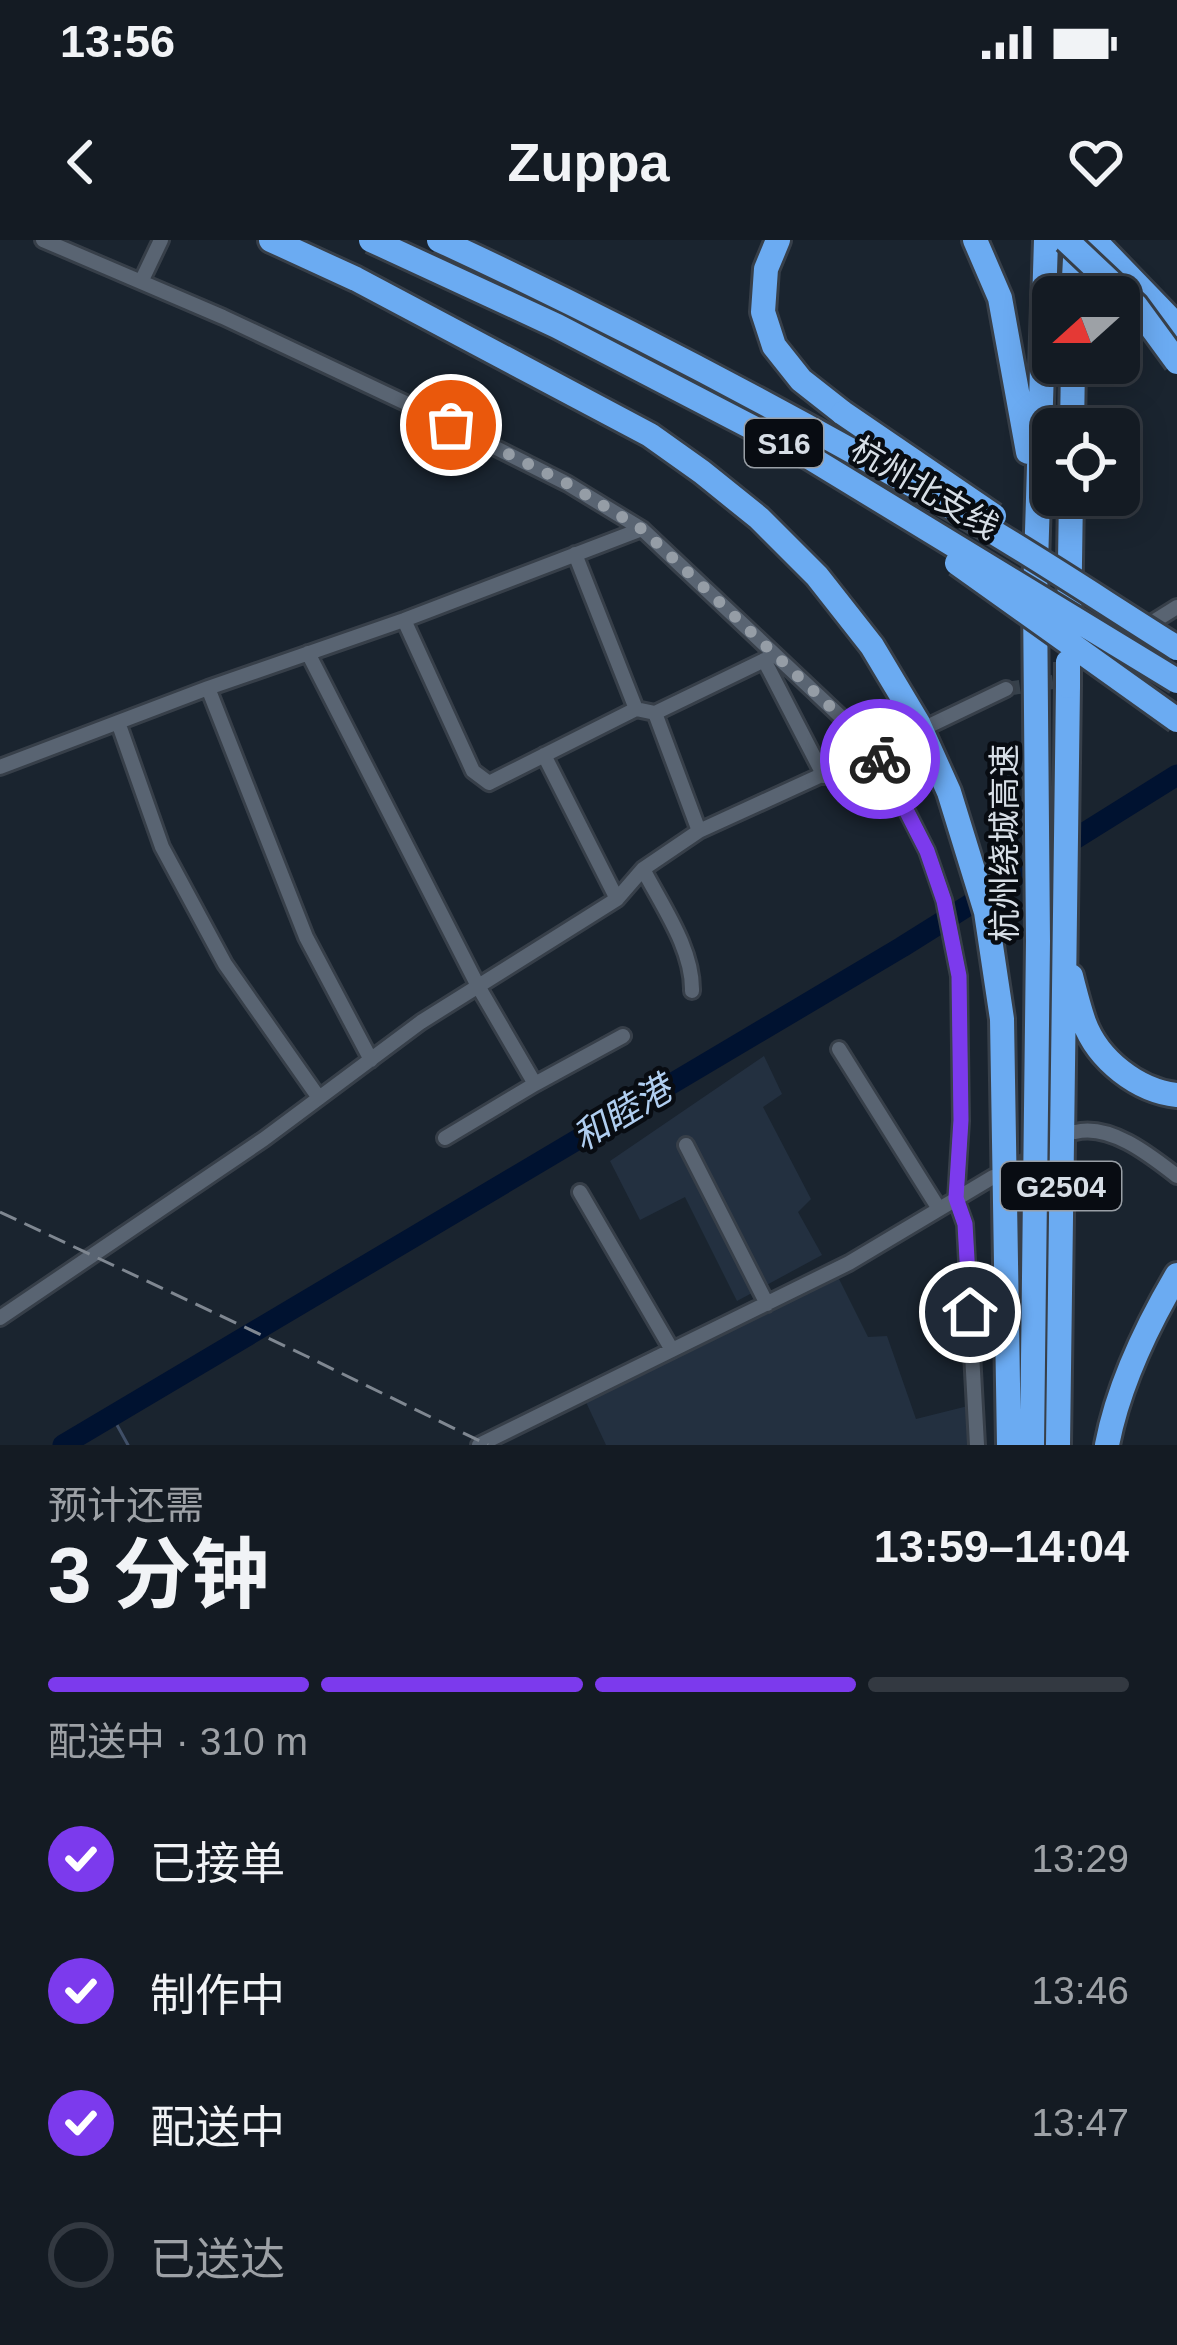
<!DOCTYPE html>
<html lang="zh">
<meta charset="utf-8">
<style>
:root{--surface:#141b23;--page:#1d242b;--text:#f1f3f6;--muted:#9da1a6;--line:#333941;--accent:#7c3aed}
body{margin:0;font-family:Arial,"Noto Sans SC",sans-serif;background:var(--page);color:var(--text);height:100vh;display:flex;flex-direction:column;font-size:45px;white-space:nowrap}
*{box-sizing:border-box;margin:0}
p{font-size:39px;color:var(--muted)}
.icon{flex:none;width:66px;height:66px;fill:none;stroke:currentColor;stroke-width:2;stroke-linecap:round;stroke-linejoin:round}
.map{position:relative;height:1205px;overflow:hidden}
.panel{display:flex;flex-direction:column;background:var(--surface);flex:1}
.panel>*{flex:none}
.needle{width:78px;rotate:249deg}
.fabs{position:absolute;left:1032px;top:36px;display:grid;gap:24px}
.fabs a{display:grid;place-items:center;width:108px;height:108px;border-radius:18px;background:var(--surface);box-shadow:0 6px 30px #0003,0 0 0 3px var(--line);font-size:60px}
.pin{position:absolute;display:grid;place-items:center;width:102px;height:102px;color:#fff;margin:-51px;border:6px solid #fff;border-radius:50%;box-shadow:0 3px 12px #0007}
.courier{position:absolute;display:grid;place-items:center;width:120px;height:120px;margin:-60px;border:9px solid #7c3aed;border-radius:50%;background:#fff;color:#222;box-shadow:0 3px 15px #0007}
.headline em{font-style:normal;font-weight:700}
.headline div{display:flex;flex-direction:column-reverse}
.headline{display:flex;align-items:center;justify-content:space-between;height:204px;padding:0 48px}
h1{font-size:78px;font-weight:700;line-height:90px}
.bar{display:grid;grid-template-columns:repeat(4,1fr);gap:18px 12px;align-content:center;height:144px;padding:0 48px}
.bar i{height:15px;border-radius:9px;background:var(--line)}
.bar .active{background:var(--accent)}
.bar p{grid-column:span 4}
ol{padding:0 48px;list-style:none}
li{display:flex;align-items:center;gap:36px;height:132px}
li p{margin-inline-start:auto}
li .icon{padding:12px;border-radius:50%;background:var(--accent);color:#fff;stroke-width:4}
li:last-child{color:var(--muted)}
li i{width:66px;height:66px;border:6px solid var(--line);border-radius:50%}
.status{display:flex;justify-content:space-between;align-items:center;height:84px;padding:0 60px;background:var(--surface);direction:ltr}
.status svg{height:33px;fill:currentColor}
header{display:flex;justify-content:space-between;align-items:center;height:156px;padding:0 48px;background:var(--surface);font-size:54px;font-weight:700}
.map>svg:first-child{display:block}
</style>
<div class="status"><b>13:56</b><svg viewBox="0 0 49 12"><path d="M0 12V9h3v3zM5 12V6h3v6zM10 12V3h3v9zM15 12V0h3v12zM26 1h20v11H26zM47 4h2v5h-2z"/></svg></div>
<header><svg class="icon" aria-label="back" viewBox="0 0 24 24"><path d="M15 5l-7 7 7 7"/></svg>Zuppa<svg class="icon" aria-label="heart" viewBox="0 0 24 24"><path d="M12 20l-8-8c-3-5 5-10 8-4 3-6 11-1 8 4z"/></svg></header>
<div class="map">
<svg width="1177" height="1205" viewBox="0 0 1177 1205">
<rect width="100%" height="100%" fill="#1a242f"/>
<!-- built -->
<path fill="#233040" d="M 764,816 L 782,854 L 763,867 L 811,959 L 798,972 L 822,1015 L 737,1061 L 685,957 L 640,980 L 610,921 Z
M 838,1037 L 868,1097 L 887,1096 L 916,1179 L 968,1166 L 968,1205 L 606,1205 L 585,1160 L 728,1093 Z"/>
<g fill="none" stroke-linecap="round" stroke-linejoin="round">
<!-- stream -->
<path stroke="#404f67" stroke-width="3" d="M 112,1176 L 128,1205"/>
<!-- river -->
<path stroke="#001230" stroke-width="21" d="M 63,1205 L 902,707 L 1177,535"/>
<!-- street-tunnel -->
<path stroke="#36404a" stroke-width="14" stroke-dasharray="14 7" stroke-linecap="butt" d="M 1006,449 L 1053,442
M 1001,932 L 1066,897"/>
<defs>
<path id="street" d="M 43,0 L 223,77 L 412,166 L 568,244 L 642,289 L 876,510 L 927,611 L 944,660 L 959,736 L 961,881 L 956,959 L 965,984 L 977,1205
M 141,42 L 161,0
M 575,314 L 636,469
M 404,380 L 473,531 L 489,543 L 636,469 L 655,473 L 775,415
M 308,413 L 478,746 L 535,844 L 445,898
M 764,420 L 824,536
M 1089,422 L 1177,367
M 208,448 L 306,697 L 371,820
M 655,473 L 699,591
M 118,482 L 162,607 L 225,724 L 319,858
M 933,484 L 1006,449
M 544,515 L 617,659
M 0,527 L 208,448 L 404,380 L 642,289
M 643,629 C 662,666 693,709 692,751
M 839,809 L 939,969
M 535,844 L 623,796
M 1075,892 C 1110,883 1150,915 1177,936
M 686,905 L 767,1064
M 580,952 L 672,1110
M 0,1078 L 264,899 L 421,782 L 617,659 L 643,629 L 699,591 L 909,495
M 479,1205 L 849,1023 L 993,937"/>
<path id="highway" d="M 271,0 L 356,39 L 650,195 L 702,232 L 759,278 L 817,336 L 872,406 L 918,483 L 949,552 L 986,672 L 1002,779 L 1009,1205
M 778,0 L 766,29 L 763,72 L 774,106 L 801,140 L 843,173
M 975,0 L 1000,58 L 1028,212
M 1094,0 L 1177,86
M 1073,57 L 1076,0
M 1072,189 L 1073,123
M 1069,389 L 1071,255
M 1071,736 C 1075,752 1079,768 1084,782 C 1098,820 1138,851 1177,855
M 1032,1205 L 1038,701 L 1035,356 L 1046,0
M 1058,1205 L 1068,446
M 1107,1205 C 1118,1147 1147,1086 1177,1035"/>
</defs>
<!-- street casing -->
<use href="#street" stroke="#373f49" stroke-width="20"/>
<!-- highway casing -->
<use href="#highway" stroke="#373f49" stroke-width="30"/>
<!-- street -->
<use href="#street" stroke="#596472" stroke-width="14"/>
<!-- highway -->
<use href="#highway" stroke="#6babf2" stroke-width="24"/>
<!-- rail -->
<path stroke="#7f8791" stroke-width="3" stroke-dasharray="18 9" stroke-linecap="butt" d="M 0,972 L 306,1116 L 488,1205"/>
<defs>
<path id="highway-bridge" d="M 371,0 L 557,86 L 809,217 L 1177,441
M 439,0 C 614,81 784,171 951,267 C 1028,311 1102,361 1177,408
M 1066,0 L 1136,66 L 1177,122
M 843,173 L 994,276
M 957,323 L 1177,480
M 1068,446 L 1068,422"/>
</defs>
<!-- highway-bridge casing -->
<use href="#highway-bridge" stroke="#373f49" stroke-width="30" stroke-linecap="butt"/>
<!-- highway-bridge -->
<use href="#highway-bridge" stroke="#6babf2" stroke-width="24"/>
</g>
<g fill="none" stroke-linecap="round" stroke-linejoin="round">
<!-- done -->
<path stroke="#959da6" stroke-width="12" stroke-dasharray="0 21.6" d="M 451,185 L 568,244 L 642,289 L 876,510 L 880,519"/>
<!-- route -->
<path stroke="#7c3aed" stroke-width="15" d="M 880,519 L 927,611 L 944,661 L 959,736 L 961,880 L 956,958 L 965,984 L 970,1072"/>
</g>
<g text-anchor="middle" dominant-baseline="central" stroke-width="9" stroke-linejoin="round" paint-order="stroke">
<!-- shield labels -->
<g fill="#080c12" stroke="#999fa6" stroke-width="3">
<rect x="745" y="179" width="78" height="48" rx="9"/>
<rect x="1001" y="922" width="120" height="48" rx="9"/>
</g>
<g font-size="30" font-weight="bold" fill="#d7dee6">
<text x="784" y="203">S16</text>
<text x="1061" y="946">G2504</text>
</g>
<!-- street labels -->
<g font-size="33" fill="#d7dee6" stroke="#080c12">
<text transform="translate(925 248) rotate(31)">杭州北支线</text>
<text transform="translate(1004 603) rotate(-90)">杭州绕城高速</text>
</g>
<!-- water labels -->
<g font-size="36" font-style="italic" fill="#b0cef0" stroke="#080c12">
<text transform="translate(622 873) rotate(-31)">和睦港</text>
</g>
</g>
</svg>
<div class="fabs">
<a><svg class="needle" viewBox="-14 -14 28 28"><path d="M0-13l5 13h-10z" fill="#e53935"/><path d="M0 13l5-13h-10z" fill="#9da1a6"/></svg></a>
<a><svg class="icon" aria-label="locate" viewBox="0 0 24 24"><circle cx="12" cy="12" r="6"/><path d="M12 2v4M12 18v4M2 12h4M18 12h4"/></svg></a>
</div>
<div class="pin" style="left:451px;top:185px;background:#ea580c"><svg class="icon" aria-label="bag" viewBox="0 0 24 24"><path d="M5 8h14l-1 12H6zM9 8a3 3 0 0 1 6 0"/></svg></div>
<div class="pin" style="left:970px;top:1072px;background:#1f2937"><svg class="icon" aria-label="home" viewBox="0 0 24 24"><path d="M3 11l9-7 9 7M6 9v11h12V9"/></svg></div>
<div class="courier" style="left:880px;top:519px"><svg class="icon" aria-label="bike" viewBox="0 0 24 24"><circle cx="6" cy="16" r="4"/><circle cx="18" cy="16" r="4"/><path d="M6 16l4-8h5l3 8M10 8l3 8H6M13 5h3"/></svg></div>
</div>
<section class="panel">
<div class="headline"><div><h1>3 分钟</h1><p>预计还需</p></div><em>13:59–14:04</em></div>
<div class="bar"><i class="active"></i><i class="active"></i><i class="active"></i><i></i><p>配送中 · 310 m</p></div>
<ol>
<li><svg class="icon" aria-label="check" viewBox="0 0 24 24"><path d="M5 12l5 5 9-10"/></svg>已接单<p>13:29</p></li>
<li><svg class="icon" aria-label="check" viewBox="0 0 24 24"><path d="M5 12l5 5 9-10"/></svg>制作中<p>13:46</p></li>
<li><svg class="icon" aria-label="check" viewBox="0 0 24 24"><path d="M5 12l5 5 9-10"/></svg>配送中<p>13:47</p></li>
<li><i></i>已送达</li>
</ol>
</section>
